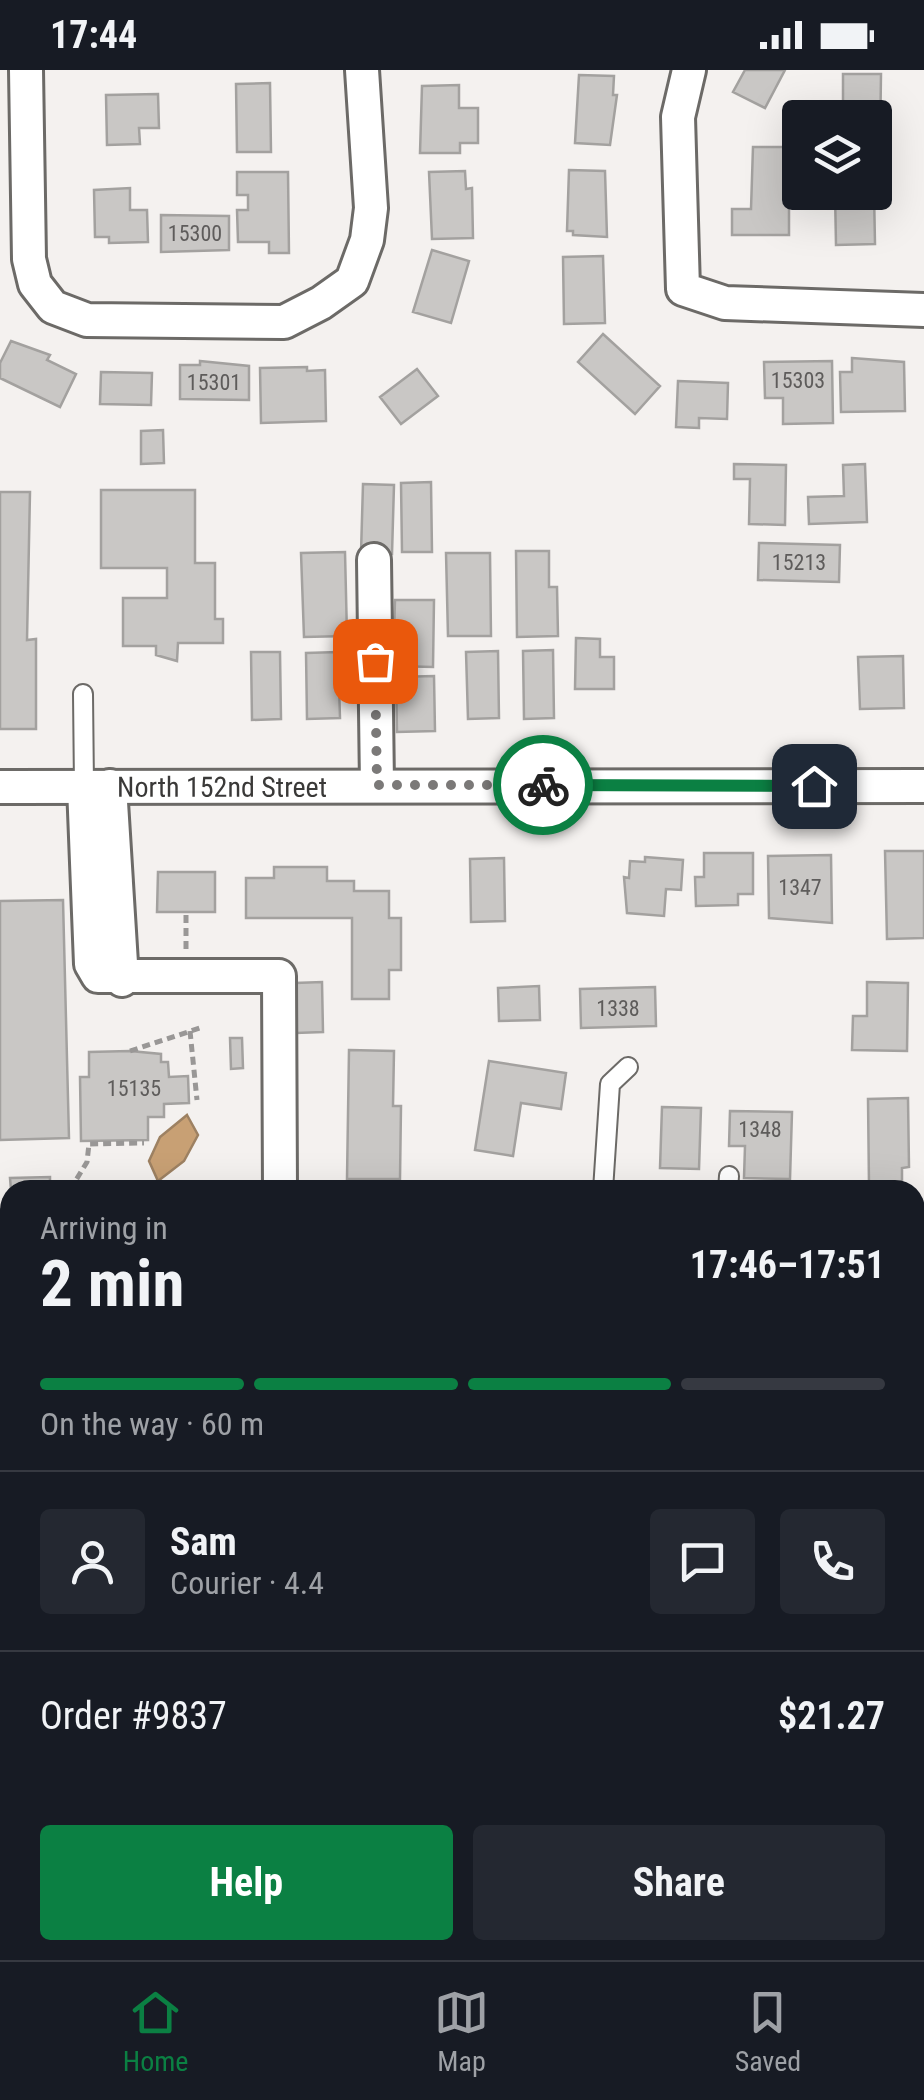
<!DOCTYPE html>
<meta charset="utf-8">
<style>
:root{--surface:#171b24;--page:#242831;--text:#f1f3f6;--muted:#9ea1a6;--line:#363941;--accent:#0b8043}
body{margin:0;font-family:"Roboto Condensed",sans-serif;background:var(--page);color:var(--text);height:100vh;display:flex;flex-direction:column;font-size:38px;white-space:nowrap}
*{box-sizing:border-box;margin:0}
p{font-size:32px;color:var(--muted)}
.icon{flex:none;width:55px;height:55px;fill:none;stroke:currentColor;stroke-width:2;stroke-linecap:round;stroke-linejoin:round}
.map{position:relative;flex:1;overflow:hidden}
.drawer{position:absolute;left:0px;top:1110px;width:925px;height:780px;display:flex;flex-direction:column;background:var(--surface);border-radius:30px 30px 0 0;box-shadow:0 10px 40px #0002}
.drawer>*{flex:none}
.fabs{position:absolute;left:782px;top:30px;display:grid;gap:20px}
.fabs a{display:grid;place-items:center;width:110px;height:110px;border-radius:10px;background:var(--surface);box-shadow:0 10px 40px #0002;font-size:50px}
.pin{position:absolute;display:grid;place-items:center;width:85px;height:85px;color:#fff;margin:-42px;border-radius:20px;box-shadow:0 5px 15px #0006}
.courier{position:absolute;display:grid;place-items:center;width:100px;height:100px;margin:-50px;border:8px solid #0b8043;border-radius:50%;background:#fff;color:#222;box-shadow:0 2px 12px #0007}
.overview em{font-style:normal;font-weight:700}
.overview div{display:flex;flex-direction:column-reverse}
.overview{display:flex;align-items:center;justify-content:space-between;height:170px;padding:0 40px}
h1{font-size:65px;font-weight:700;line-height:75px}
.bar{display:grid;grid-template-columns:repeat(4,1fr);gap:15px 10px;align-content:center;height:120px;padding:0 40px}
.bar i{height:12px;border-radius:8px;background:var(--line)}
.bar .current{background:var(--accent)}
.bar p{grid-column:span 4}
.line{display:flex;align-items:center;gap:25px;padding:0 40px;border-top:2px solid var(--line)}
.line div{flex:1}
.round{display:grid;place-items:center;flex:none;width:105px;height:105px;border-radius:10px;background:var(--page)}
.cta{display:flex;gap:20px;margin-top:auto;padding:20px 40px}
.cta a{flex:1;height:115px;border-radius:10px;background:var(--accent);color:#fff;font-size:40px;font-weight:700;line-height:115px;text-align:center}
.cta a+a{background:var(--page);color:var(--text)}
.status{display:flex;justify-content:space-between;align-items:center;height:70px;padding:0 50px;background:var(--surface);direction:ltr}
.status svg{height:28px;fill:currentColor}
.tab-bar{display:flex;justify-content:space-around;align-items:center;height:140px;border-top:2px solid var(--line);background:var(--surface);font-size:28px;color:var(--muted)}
.tab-bar a{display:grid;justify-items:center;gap:5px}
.tab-bar .current{color:var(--accent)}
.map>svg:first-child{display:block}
</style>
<div class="status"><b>17:44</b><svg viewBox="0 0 49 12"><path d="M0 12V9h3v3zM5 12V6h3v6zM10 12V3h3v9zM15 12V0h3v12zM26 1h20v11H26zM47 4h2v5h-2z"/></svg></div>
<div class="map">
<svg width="924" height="1890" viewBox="0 0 924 1890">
<rect width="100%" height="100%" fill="#f4f1ef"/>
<!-- water -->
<path fill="#c8a074" stroke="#9d8162" stroke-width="2.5" d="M 187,1045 L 198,1065 L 184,1091 L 158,1111 L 149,1091 L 160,1067 Z"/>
<!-- building -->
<path fill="#c9c7c5" stroke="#a3a19f" stroke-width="2.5" d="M 745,0 L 785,0 L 765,38 L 733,22 Z
M 843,4 L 881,4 L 880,75 L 875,75 L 875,48 L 843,48 Z
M 579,5 L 614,6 L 613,25 L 617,25 L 610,75 L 575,73 Z
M 270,13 L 271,82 L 237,82 L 236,14 Z
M 459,15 L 459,38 L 478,38 L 478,73 L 460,73 L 460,83 L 420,83 L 422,16 Z
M 158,24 L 159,58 L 139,58 L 140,74 L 107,75 L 106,25 Z
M 753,77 L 789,77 L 789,165 L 732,165 L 732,139 L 751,139 Z
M 569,100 L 605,101 L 607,167 L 573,165 L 573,161 L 567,161 Z
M 465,101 L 466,119 L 472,118 L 473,168 L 432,169 L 429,102 Z
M 237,102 L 288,102 L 289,183 L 269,183 L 269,172 L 238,172 L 237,140 L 248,140 L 248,125 L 237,125 Z
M 130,118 L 130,140 L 147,140 L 148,172 L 109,173 L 109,167 L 95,167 L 94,120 Z
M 835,122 L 874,122 L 875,174 L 836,175 Z
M 161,145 L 229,146 L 229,180 L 161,182 Z
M 432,180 L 469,191 L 451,253 L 413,242 Z
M 603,186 L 605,253 L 564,254 L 563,187 Z
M 603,264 L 660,316 L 635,344 L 578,292 Z
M 11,271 L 50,285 L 47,290 L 76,304 L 60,337 L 0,308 L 0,293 Z
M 852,288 L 904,292 L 905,341 L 841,342 L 840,302 L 852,302 Z
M 200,291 L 249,296 L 249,330 L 180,329 L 180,295 L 200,295 Z
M 832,291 L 833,353 L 783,354 L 783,328 L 765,328 L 764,292 Z
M 307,297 L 307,301 L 325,300 L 326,351 L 261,353 L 260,298 Z
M 417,299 L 438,326 L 401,354 L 380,327 Z
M 101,302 L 152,303 L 151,335 L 100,334 Z
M 678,311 L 728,313 L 727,349 L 699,348 L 699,358 L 676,357 Z
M 163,360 L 164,393 L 141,394 L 141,361 Z
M 734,394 L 786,395 L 785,455 L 749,454 L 750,409 L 734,409 Z
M 865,394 L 867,452 L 809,454 L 808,427 L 844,426 L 843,395 Z
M 431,412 L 432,482 L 402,482 L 401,413 Z
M 363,414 L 394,415 L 392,484 L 361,483 Z
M 101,420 L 195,420 L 195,493 L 215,493 L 215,549 L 223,549 L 223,573 L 178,573 L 177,591 L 156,585 L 156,576 L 123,576 L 123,528 L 167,528 L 167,498 L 101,498 Z
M 0,422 L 30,422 L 27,570 L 36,569 L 36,659 L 0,659 Z
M 759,473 L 840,475 L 839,512 L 758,510 Z
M 516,481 L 549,481 L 549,517 L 557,517 L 558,566 L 517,567 Z
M 345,482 L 347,566 L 304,567 L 301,483 Z
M 446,483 L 490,483 L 491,566 L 448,566 Z
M 395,530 L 434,530 L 433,597 L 393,596 Z
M 576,568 L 600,569 L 600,587 L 614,587 L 614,619 L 575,619 Z
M 553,580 L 554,648 L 524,649 L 523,581 Z
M 498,581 L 499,648 L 468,649 L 466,582 Z
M 251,582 L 280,582 L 281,649 L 252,650 Z
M 338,582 L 340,648 L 307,649 L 306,583 Z
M 903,586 L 904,638 L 860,639 L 858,587 Z
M 434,606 L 435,661 L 397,662 L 396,607 Z
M 885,781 L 924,781 L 924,868 L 887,869 Z
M 704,783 L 753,783 L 753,824 L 738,824 L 738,835 L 696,836 L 695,807 L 704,807 Z
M 831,785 L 832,853 L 769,848 L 768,786 Z
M 645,787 L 683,790 L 681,820 L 666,819 L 664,846 L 627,843 L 624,807 L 629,808 L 630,791 L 645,792 Z
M 504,788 L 505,851 L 471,852 L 470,789 Z
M 274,797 L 327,797 L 327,811 L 354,811 L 354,821 L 389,821 L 389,848 L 401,848 L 401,900 L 389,900 L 389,929 L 352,929 L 352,848 L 246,848 L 246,808 L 274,808 Z
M 158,802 L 215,802 L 215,842 L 157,842 Z
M 63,830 L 69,1068 L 0,1070 L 0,831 Z
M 322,912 L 323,962 L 296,963 L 295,913 Z
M 867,912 L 908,913 L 907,981 L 852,980 L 853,946 L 867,946 Z
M 539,916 L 540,950 L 499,951 L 498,918 Z
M 655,917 L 656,956 L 581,958 L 580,919 Z
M 230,968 L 242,968 L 243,998 L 231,999 Z
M 349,980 L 394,981 L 393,1036 L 401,1036 L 400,1109 L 347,1109 Z
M 130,981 L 161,984 L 161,992 L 168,992 L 169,1007 L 188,1006 L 189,1033 L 164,1034 L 164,1047 L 148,1047 L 148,1070 L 81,1071 L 80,1007 L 89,1007 L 89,982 Z
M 489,991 L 566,1003 L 561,1039 L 521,1033 L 513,1086 L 475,1080 Z
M 908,1028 L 909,1097 L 902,1098 L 902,1114 L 869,1115 L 868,1029 Z
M 662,1037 L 701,1038 L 699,1099 L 660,1098 Z
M 730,1041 L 792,1042 L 790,1109 L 744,1108 L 745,1076 L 729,1076 Z
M 50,1107 L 50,1120 L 11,1120 L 10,1108 Z
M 0,1280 L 10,1280 L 10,1352 L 2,1352 Z
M 0,1670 L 10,1670 L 10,1788 L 0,1788 Z
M 321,1880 L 352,1880 L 352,1890 L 321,1890 Z
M 440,1880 L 478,1880 L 478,1890 L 440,1890 Z
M 184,1881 L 233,1881 L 233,1890 L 184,1890 Z"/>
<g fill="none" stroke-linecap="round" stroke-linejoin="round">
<defs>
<path id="lane" d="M 83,624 L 84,716
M 603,1120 L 610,1014 L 628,997
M 728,1120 L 729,1106"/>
<g id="street">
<path d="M 26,0 L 29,189 L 35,214 L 53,237 L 87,250 L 284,252 L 321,233 L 352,211 L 367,170 L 371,138 L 362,0"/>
<path d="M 689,0 L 678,47 L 683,219 L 725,233 L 924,240"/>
<path d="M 374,490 L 377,715"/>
<path d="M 84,716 L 91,894 L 98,906 L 279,906 L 280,1120"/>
<path d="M 110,716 L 122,910"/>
<path id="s1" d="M 0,717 L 924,716"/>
<path d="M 915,1300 L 924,1300"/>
<path d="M 0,1532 L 10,1532"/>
<path d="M 118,1880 L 118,1890"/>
<path d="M 577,1880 L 577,1890"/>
</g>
</defs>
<!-- lane casing -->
<use href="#lane" stroke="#6c6a67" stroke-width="22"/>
<!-- street casing -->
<use href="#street" stroke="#6c6a67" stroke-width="38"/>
<!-- path -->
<path stroke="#999796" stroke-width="5" stroke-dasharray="8 5" stroke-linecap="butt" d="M 186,879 L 186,842
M 190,961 L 197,1030
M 130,981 L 203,957
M 70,1120 L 87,1092 L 89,1074 L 144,1073
M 0,1141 L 10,1138
M 0,1193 L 10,1193
M 0,1232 L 10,1235
M 0,1415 L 10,1401"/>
<!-- lane -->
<use href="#lane" stroke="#fff" stroke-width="18"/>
<!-- street -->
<use href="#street" stroke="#fff" stroke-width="32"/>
</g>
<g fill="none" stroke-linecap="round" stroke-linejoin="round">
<!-- done -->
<path stroke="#7b7978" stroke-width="10" stroke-dasharray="0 18" d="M 375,591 L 377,715 L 543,715"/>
<!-- route -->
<path stroke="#0b8043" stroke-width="12" d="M 543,715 L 814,716"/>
</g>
<g text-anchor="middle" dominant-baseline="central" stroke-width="8" stroke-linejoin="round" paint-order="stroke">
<!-- number labels -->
<g font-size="22" fill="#5e5c5b">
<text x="195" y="163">15300</text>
<text x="798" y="310">15303</text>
<text x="214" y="312">15301</text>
<text x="799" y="492">15213</text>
<text x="800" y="817">1347</text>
<text x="618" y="938">1338</text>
<text x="134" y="1018">15135</text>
<text x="760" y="1059">1348</text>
</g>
<!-- street labels -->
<g font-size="28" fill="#3a3938" stroke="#fff">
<text stroke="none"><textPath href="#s1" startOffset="222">North 152nd Street</textPath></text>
</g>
</g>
</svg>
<div class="fabs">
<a><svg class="icon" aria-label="layers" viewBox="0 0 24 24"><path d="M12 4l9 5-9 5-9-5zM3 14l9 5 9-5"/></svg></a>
</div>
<div class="pin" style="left:375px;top:591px;background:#ea580c"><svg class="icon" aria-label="bag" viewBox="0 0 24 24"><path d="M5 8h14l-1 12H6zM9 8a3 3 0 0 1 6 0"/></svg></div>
<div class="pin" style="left:814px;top:716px;background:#1f2937"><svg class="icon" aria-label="home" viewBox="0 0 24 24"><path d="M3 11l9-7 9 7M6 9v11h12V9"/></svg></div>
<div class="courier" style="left:543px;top:715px"><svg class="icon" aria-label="bike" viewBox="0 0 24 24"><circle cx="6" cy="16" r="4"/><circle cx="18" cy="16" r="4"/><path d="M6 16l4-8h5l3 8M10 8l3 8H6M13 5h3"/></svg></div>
<section class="drawer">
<div class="overview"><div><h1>2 min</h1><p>Arriving in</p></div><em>17:46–17:51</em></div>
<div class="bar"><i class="current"></i><i class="current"></i><i class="current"></i><i></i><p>On the way · 60 m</p></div>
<div class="line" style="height:180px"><a class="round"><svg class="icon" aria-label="person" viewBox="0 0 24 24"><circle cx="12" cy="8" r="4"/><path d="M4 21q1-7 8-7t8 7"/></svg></a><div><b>Sam</b><p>Courier · 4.4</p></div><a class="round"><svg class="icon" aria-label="chat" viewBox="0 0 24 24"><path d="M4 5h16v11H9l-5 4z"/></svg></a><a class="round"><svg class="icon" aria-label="phone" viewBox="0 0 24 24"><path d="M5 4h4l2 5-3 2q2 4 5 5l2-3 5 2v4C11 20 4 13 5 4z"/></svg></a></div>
<div class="line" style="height:130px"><div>Order #9837</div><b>$21.27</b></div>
<div class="cta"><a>Help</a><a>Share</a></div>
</section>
</div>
<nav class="tab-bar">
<a class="current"><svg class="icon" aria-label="home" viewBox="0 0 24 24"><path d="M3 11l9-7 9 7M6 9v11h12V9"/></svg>Home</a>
<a><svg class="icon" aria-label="map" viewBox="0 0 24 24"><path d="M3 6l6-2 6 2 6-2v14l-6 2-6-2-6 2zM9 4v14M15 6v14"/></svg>Map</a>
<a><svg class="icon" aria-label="saved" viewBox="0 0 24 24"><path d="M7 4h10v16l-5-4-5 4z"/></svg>Saved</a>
</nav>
